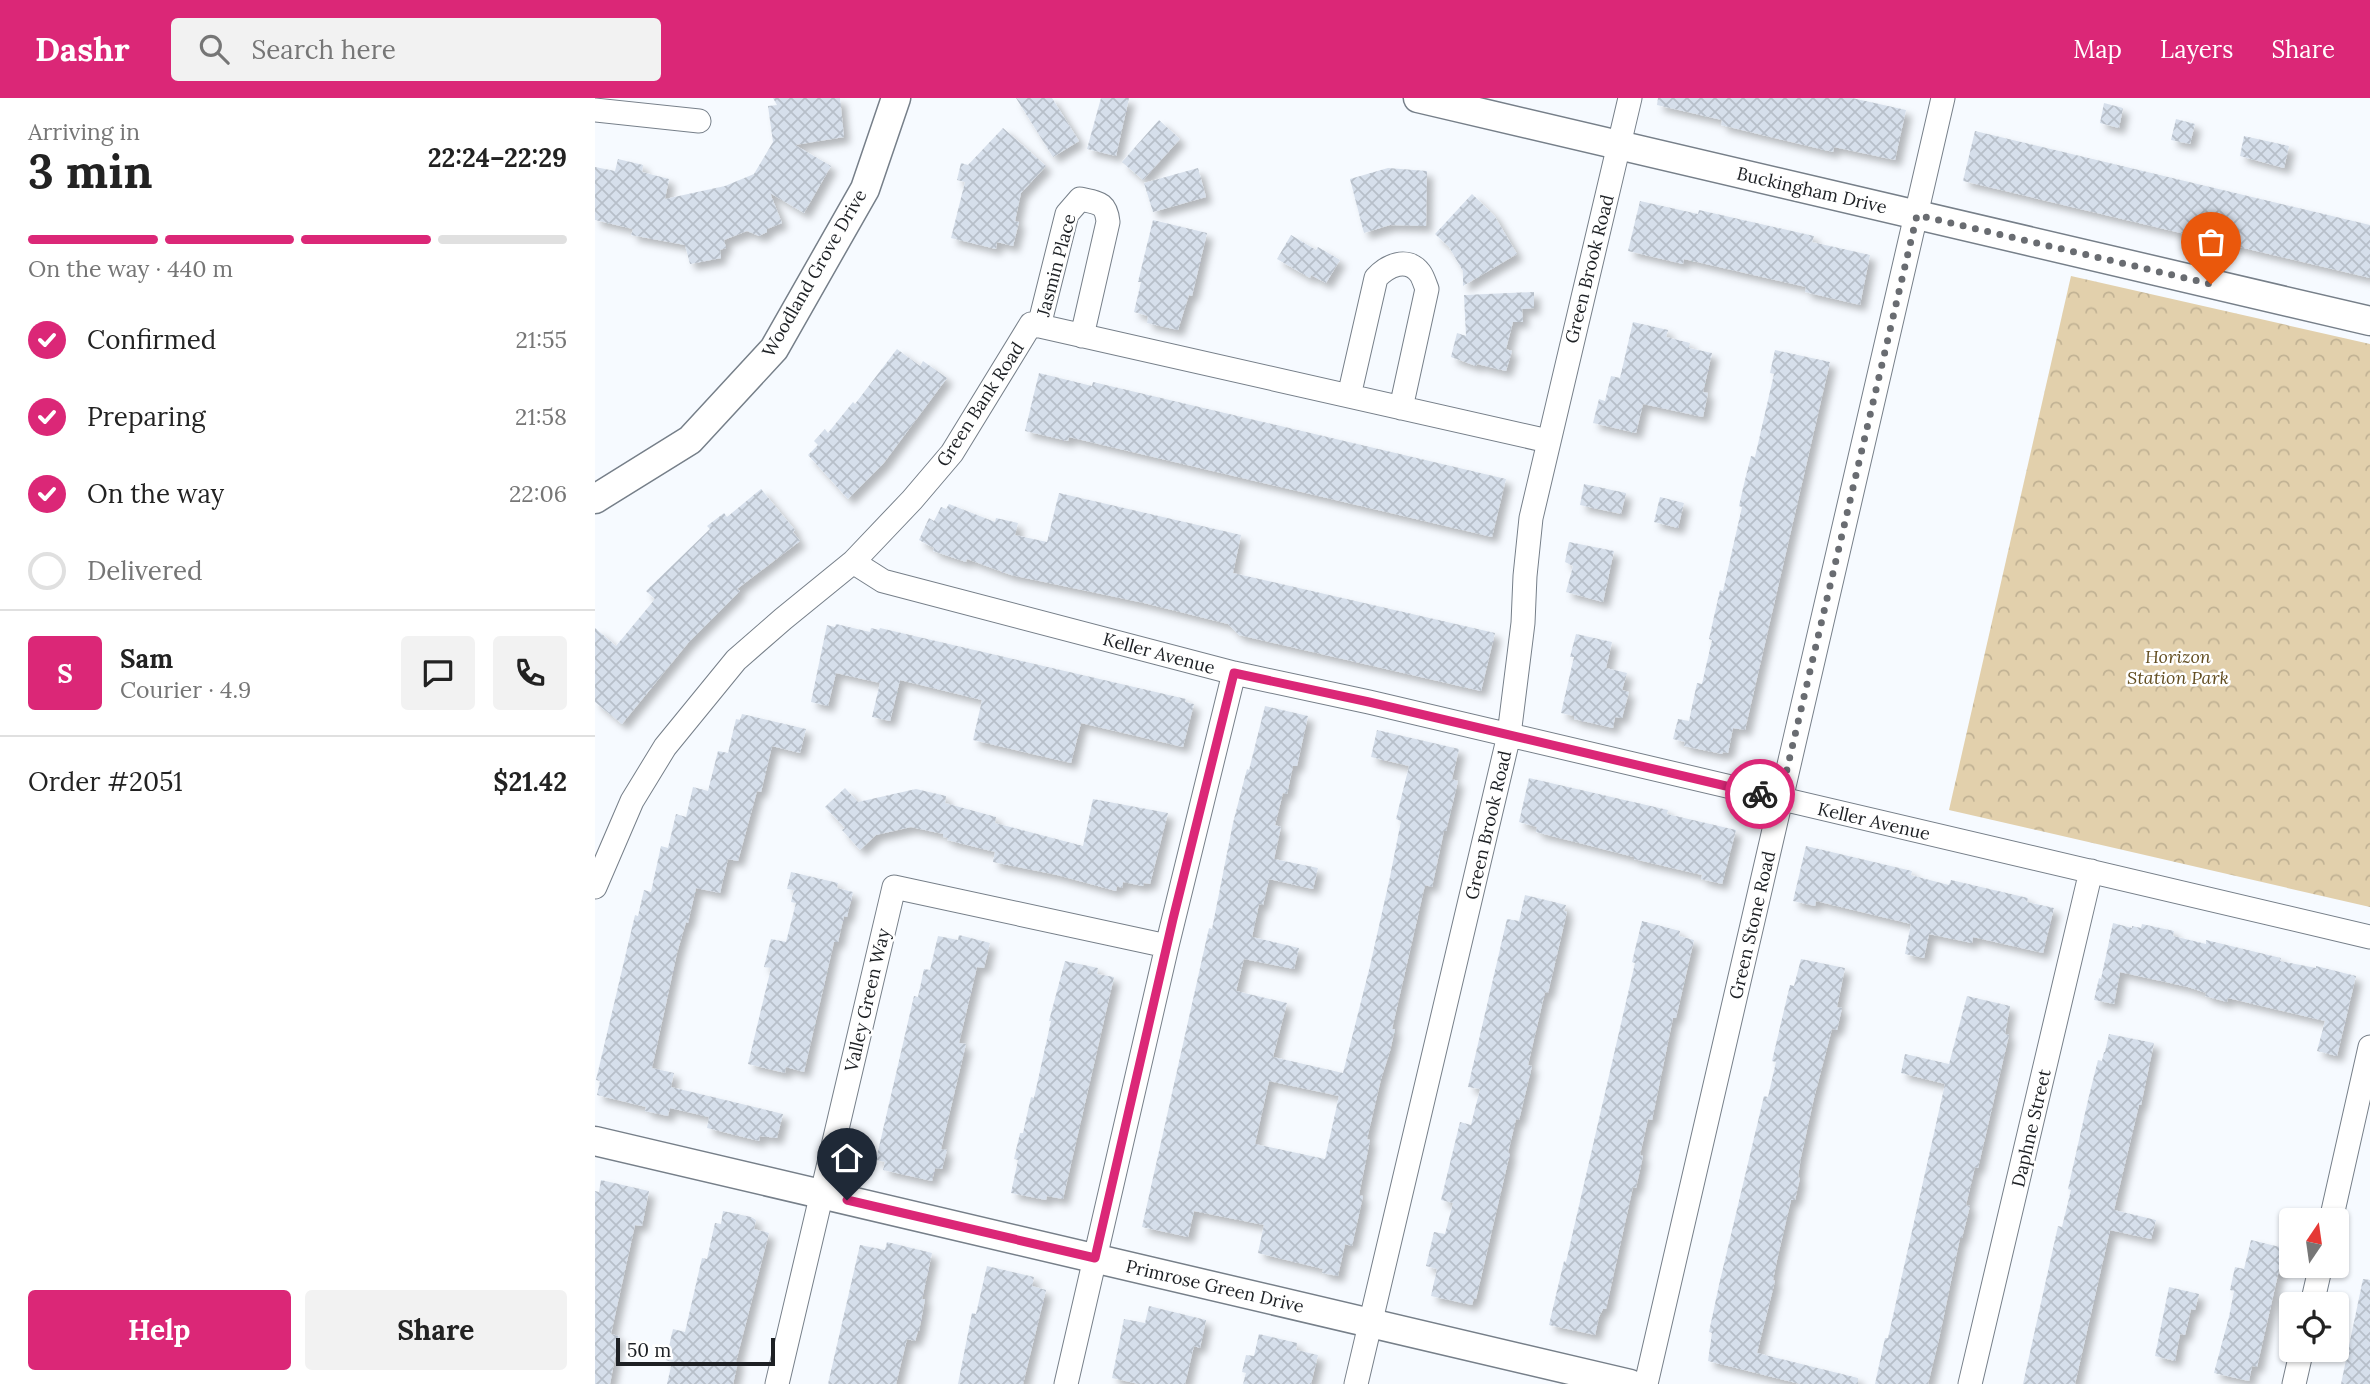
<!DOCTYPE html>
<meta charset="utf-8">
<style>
:root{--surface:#fff;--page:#f2f2f2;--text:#222;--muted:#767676;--line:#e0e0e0;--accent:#db2777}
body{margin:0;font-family:Lora,serif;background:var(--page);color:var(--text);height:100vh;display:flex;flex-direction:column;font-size:26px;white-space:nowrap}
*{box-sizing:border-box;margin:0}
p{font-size:23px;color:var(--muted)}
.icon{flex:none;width:38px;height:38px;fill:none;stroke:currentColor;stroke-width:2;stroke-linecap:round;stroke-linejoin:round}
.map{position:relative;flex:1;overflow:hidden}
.drawer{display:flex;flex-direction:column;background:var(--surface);width:595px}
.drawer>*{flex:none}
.needle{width:46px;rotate:13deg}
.tools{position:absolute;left:1684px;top:1110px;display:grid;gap:14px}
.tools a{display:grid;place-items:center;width:70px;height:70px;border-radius:7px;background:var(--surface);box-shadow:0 2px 5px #0004;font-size:35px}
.scale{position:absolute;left:21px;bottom:18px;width:159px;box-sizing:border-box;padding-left:7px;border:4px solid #1d2024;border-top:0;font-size:19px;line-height:24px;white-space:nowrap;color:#1d2024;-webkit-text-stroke:5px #fff;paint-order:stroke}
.pin{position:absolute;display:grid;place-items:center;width:60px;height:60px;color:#fff;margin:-72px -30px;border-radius:50% 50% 50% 0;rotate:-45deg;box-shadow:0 0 7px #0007}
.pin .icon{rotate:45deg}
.courier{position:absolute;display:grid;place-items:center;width:70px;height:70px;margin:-35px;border:5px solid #db2777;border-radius:50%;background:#fff;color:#222;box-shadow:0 2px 9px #0007}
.overview em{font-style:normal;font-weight:700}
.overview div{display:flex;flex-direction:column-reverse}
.overview{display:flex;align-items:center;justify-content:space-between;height:119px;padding:0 28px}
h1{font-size:46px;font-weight:700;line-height:52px}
.bar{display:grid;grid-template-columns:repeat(4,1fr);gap:10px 7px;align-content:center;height:84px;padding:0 28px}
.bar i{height:9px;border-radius:5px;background:var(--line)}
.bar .active{background:var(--accent)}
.bar p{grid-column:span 4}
.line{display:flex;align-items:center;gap:18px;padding:0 28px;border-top:2px solid var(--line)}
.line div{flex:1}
.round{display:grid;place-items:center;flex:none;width:74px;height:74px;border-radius:7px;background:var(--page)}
ol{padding:0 28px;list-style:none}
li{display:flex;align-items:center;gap:21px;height:77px}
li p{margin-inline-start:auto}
li .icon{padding:7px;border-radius:50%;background:var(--accent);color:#fff;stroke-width:4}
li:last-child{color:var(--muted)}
li i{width:38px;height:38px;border:4px solid var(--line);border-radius:50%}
.button{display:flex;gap:14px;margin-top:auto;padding:14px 28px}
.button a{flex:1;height:80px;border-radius:7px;background:var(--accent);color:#fff;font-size:28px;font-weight:700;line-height:80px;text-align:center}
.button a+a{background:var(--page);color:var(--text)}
header{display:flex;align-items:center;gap:42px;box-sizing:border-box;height:98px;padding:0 35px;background:var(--accent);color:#fff}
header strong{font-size:33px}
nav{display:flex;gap:38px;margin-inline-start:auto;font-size:24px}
.search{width:490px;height:63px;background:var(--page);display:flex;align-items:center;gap:18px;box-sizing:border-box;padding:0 24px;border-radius:7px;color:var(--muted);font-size:26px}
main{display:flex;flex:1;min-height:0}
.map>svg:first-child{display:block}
</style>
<header>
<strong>Dashr</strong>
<div class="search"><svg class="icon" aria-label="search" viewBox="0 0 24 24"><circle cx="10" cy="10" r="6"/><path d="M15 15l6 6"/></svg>Search here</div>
<nav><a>Map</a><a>Layers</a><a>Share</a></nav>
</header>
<main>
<section class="drawer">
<div class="overview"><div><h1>3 min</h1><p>Arriving in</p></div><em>22:24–22:29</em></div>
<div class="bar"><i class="active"></i><i class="active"></i><i class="active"></i><i></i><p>On the way · 440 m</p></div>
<ol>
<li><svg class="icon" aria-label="check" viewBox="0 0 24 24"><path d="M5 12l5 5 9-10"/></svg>Confirmed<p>21:55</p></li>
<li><svg class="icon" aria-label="check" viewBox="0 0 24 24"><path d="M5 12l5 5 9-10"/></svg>Preparing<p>21:58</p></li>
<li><svg class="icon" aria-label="check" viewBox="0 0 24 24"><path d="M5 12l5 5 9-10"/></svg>On the way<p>22:06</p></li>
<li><i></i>Delivered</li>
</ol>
<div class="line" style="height:126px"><b class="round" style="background:var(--accent);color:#fff">S</b><div><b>Sam</b><p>Courier · 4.9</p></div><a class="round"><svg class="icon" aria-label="chat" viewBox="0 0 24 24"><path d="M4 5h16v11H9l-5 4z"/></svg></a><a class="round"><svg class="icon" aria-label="phone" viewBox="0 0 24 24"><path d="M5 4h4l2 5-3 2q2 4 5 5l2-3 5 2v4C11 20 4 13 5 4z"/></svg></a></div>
<div class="line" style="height:91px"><div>Order #2051</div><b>$21.42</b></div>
<div class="button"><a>Help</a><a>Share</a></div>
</section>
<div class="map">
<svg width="1775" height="1286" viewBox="0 0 1775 1286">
<defs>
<pattern id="park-crowns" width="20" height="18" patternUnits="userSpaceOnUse" patternTransform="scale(1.75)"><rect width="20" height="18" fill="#e2d0ac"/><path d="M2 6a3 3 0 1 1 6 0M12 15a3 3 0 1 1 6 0" fill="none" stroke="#c1b294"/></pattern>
<pattern id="building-cross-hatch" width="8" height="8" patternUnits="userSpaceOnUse" patternTransform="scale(1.75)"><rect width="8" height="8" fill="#d6dfeb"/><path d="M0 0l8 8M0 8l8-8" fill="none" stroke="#b7bfc9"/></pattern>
<filter id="shadow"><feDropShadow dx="6" dy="6" stdDeviation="3.5" flood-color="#0004"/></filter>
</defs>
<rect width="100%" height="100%" fill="#f6faff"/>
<!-- park -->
<path fill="url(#park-crowns)" d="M 1476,178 L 1775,246 L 1775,809 L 1354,712 Z"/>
<!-- building -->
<path fill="url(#building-cross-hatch)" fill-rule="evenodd" filter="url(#shadow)" d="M 178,0 L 245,0 L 249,39 L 200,47 L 236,68 L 209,115 L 175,95 L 187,125 L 172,131 L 172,134 L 164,138 L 152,133 L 129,142 L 131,150 L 125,152 L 126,160 L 95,166 L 90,147 L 36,137 L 38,131 L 0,122 L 0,69 L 20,73 L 23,61 L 48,67 L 47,74 L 74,81 L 70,101 L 130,88 L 159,76 L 178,44 L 173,8 L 182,7 Z
M 421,0 L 457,0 L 484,43 L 458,59 Z
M 506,0 L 534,0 L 521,58 L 492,51 Z
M 1063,0 L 1257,0 L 1311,12 L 1300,62 L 1239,49 L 1238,54 L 1126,27 L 1127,22 L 1062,7 Z
M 1509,5 L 1528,10 L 1524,30 L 1505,25 Z
M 1581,21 L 1600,26 L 1595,46 L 1576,42 Z
M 564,22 L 585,41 L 548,82 L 527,64 Z
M 408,30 L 451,68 L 426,95 L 420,123 L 424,124 L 418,148 L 402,144 L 401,151 L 356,140 L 370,84 L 362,82 L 366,65 L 373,67 Z
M 1380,33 L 1775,127 L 1775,180 L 1368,83 Z
M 1649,38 L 1694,48 L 1689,70 L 1645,58 Z
M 603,70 L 611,99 L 558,114 L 549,85 Z
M 793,70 L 832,73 L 831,128 L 795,127 L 769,135 L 755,81 Z
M 877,96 L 899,117 L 922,156 L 868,188 L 868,173 L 854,149 L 840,136 Z
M 1045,103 L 1103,116 L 1104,112 L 1219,138 L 1217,144 L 1275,157 L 1265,207 L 1210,194 L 1211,189 L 1089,161 L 1088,166 L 1033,153 Z
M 558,122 L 612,135 L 597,198 L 594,197 L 583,232 L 552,225 L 553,218 L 539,214 L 546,184 L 543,184 Z
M 696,137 L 721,152 L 723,149 L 745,162 L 731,185 L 716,177 L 715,180 L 682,161 Z
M 939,194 L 939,210 L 927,211 L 928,224 L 918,224 L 911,251 L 917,253 L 911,273 L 882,266 L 881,268 L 856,259 L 862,235 L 871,238 L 869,197 Z
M 1038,224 L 1073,232 L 1071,239 L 1095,245 L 1094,250 L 1117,255 L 1108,294 L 1113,295 L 1108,319 L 1048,306 L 1041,335 L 998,325 L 1004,301 L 1010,303 L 1016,278 L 1025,280 Z
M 302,251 L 325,268 L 328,263 L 352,280 L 288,366 L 253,401 L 213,357 L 223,347 L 219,343 L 230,331 L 233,335 L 258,304 L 260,306 Z
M 1180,252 L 1235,264 L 1150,632 L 1138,630 L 1133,655 L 1128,654 L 1127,656 L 1089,648 L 1090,644 L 1078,641 L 1083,621 L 1094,623 L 1102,585 L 1107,586 L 1117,542 L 1114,541 L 1125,492 L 1128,493 L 1147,409 L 1144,408 L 1149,386 L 1156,358 L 1160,359 L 1179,276 L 1175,275 Z
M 444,275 L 497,288 L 498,284 L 911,381 L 897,439 L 474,339 L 473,343 L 430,333 Z
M 989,386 L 1031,395 L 1026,416 L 985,407 Z
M 166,391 L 200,432 L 198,434 L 205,443 L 142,491 L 145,493 L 93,545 L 27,626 L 0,604 L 0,530 L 21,548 L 60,501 L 51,493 L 115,431 L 112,428 L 129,415 L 132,419 Z
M 464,395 L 646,437 L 638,475 L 900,535 L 886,593 L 644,537 L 633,526 L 549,505 L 416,477 L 372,461 L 371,464 L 338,453 L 339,450 L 324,442 L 334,420 L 339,423 L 346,409 L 351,411 L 354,406 L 400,424 L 401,420 L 423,425 L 420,437 L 452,444 Z
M 1065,399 L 1089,405 L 1083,430 L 1059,424 Z
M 974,444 L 1019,453 L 1008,504 L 971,494 L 978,468 L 970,464 Z
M 241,526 L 275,534 L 276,530 L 284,532 L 285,530 L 591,601 L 590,604 L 599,606 L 588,649 L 486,625 L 476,665 L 395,646 L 378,642 L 387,602 L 305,582 L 295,623 L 277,619 L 285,585 L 241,575 L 233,608 L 216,604 L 232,527 L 240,529 Z
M 981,536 L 1017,544 L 1011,570 L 1032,575 L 1027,592 L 1034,594 L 1027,620 L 1020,619 L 1018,630 L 979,621 L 979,618 L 966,615 L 979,559 L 975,559 Z
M 670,608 L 713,618 L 702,668 L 698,668 L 692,696 L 688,695 L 680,727 L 686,729 L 679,761 L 723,770 L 718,791 L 674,781 L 668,807 L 664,806 L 657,839 L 704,850 L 699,871 L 649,861 L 641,893 L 692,905 L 678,959 L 748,975 L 775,868 L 795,779 L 806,723 L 801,721 L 814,668 L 776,659 L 782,632 L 864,651 L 857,681 L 863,683 L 851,733 L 849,733 L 837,789 L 830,787 L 797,931 L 800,931 L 795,953 L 786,981 L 772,1041 L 775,1042 L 764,1097 L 768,1098 L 757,1148 L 750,1146 L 743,1178 L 727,1175 L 728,1171 L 663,1155 L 669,1127 L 599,1113 L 593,1139 L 547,1129 L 614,830 L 617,831 L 638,725 L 652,671 L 654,672 ZM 674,983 L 744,998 L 730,1061 L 660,1046 Z
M 147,616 L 211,631 L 205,655 L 177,648 L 166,694 L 162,693 L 143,763 L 133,761 L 125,795 L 101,790 L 93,825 L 91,824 L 82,855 L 57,970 L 79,975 L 76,989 L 188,1016 L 182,1040 L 165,1038 L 164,1043 L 112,1030 L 114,1019 L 75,1010 L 73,1018 L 50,1013 L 51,1009 L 2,997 L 5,983 L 1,982 L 40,817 L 43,818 L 49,792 L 56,794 L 66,748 L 73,750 L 81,716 L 91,719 L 98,689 L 113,693 L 123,653 L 133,655 L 141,621 L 145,622 Z
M 934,680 L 1073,712 L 1072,716 L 1141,732 L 1127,786 L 1106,781 L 1107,777 L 1039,761 L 1039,759 L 941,734 L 942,729 L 924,724 Z
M 250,690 L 263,704 L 321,691 L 351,698 L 350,705 L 401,719 L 400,725 L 488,748 L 498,701 L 573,715 L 555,786 L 549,785 L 548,788 L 528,784 L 527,790 L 522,788 L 521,793 L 462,777 L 398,764 L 400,754 L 352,742 L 353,740 L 348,739 L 348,736 L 316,729 L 281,737 L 265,752 L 247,732 L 250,730 L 230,709 Z
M 1211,748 L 1317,773 L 1316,777 L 1323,779 L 1354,787 L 1356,782 L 1433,800 L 1432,804 L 1459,810 L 1448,855 L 1378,839 L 1377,845 L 1334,836 L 1329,860 L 1310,856 L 1316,826 L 1221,803 L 1220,808 L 1198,803 Z
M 196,774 L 243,785 L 242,790 L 258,794 L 252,819 L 249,818 L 243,844 L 239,844 L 209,974 L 191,969 L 190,975 L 153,966 L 176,870 L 169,869 L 176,841 L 191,844 L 201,805 L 196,804 L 199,792 L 192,791 Z
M 930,797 L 971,807 L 969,813 L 972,814 L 953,895 L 950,894 L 933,967 L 937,968 L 924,1022 L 921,1021 L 913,1055 L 915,1055 L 881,1201 L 879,1200 L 877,1207 L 836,1198 L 842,1171 L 831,1168 L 839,1134 L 850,1136 L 858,1105 L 846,1102 L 865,1024 L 876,1027 L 885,991 L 873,989 L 912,821 L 924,823 Z
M 1047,823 L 1085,833 L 1084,838 L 1099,842 L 1081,920 L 1078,920 L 1057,1022 L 1053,1021 L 1045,1057 L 1048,1058 L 1041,1090 L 1038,1089 L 1011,1211 L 1008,1211 L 1004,1219 L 1000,1237 L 954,1227 L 969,1163 L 971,1164 L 1040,865 L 1037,864 Z
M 1518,825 L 1537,830 L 1537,828 L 1546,830 L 1547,826 L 1579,833 L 1578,838 L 1611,846 L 1611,842 L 1686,860 L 1685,863 L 1721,870 L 1721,868 L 1761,878 L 1742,958 L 1722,953 L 1730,923 L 1633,900 L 1632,904 L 1610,898 L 1611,895 L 1593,889 L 1525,874 L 1519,906 L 1499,902 L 1504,880 L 1506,881 Z
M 364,837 L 395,845 L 389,870 L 382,869 L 364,945 L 371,946 L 346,1051 L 352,1052 L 347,1071 L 340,1070 L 337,1083 L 288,1072 L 290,1064 L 281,1062 L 319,898 L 323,899 L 329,871 L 335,872 L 343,838 L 363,842 Z
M 1206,861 L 1250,870 L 1242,909 L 1247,910 L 1242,932 L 1237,931 L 1219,1000 L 1206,1059 L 1203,1079 L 1205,1080 L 1200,1102 L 1196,1102 L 1182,1162 L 1178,1182 L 1180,1183 L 1162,1255 L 1263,1280 L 1263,1286 L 1205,1286 L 1113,1263 L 1117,1235 L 1114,1234 L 1124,1187 L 1169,998 L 1173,999 L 1181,964 L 1177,963 L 1195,887 L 1199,888 Z
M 470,863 L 503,870 L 502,876 L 519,879 L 468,1101 L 452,1098 L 451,1102 L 416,1095 L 423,1062 L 419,1061 L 425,1035 L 428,1035 L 436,999 L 439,1000 L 456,923 L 454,923 Z
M 1372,898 L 1415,908 L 1410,936 L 1414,937 L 1383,1070 L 1380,1069 L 1371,1107 L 1375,1108 L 1367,1140 L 1365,1140 L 1344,1241 L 1333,1286 L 1280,1286 L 1290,1240 L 1293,1240 L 1350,986 L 1306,975 L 1310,956 L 1354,966 Z
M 1514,936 L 1559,945 L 1546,1007 L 1544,1007 L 1519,1112 L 1561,1122 L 1556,1141 L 1515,1132 L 1480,1286 L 1428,1286 L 1463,1128 L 1467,1129 L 1476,1092 L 1473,1091 L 1493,1002 L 1503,962 L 1507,963 L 1509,954 L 1510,954 Z
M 6,1082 L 54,1093 L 47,1128 L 40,1127 L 19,1222 L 16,1236 L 24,1238 L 15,1286 L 0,1286 L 0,1093 L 4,1094 Z
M 128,1113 L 156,1119 L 161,1122 L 159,1131 L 174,1135 L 141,1264 L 143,1264 L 138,1286 L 72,1286 L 77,1264 L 71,1262 L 78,1231 L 90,1234 L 107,1160 L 112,1161 L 120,1125 L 126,1126 Z
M 1656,1142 L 1689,1150 L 1662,1269 L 1657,1268 L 1654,1283 L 1619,1275 L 1634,1219 L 1639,1193 L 1635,1192 L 1640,1169 L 1649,1171 Z
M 292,1144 L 337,1155 L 327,1201 L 330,1201 L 324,1233 L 323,1233 L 320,1243 L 312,1241 L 301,1286 L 233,1286 L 265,1147 L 290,1152 Z
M 392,1168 L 439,1179 L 437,1188 L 451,1192 L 428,1286 L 363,1286 L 377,1215 L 381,1216 Z
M 1768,1181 L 1775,1182 L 1775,1286 L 1746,1286 Z
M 1574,1189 L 1604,1196 L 1600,1212 L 1596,1211 L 1590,1237 L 1585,1236 L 1580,1263 L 1560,1258 Z
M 554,1208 L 611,1222 L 605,1250 L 599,1248 L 590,1286 L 544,1286 L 517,1280 L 529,1221 L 550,1225 Z
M 664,1236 L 702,1245 L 701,1252 L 723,1257 L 716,1286 L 648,1286 L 651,1275 L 647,1274 L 651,1257 L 659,1258 Z"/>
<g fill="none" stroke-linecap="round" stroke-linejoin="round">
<defs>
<path id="minor" d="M 0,12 L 104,23
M 444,228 L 472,116 L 485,101 C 503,105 511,104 513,124 L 487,238
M 754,298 L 781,180 C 792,168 812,158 825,175 C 828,179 830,186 832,191 L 806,310
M 258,464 L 288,483 L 639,575 L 774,604 L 1775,839
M 0,789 L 37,703 L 70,649 L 141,562 L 188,521 L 258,464 L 317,402 L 357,355 L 436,226 L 953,343
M 1736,1122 L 1775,949
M 1717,1206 L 1726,1167
M 182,1286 L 299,789 L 572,848
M 471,1286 L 572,848 L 639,575
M 761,1286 L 914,637 L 928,525 L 930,478 L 936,420 L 1035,0
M 1051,1286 L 1348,0
M 1375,1286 L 1496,773
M 1699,1286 L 1707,1251"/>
<path id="tertiary" d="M 823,0 L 1775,223
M 0,401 L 95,342 L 179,251 L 270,91 L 301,0
M 0,1043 L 1035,1286"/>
</defs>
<!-- minor casing -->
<use href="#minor" stroke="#767f89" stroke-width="25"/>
<!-- tertiary casing -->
<use href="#tertiary" stroke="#767f89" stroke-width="31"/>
<!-- minor -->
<use href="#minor" stroke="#fff" stroke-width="23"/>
<!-- tertiary -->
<use href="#tertiary" stroke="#fff" stroke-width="28"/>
</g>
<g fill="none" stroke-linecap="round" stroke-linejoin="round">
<!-- done -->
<path stroke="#696c71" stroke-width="7" stroke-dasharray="0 12.6" d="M 1165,696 L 1185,701 L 1322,117 L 1616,186"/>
<!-- route -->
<path stroke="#db2777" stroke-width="9" d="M 252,1102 L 500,1160 L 578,821 L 639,575 L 774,604 L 1165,696"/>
</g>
<g text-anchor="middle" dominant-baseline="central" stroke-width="5" stroke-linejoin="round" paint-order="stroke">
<!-- street labels -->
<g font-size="18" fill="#1d2024" stroke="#fff">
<text transform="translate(1217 92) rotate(13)">Buckingham Drive</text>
<text transform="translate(461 167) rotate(-75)">Jasmin Place</text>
<text transform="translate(994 171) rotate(-76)">Green Brook Road</text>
<text transform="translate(219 175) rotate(-60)">Woodland Grove Drive</text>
<text transform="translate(385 306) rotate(-57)">Green Bank Road</text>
<text transform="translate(564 555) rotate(15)">Keller Avenue</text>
<text transform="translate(1279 723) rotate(13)">Keller Avenue</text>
<text transform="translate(893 727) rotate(-77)">Green Brook Road</text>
<text transform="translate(1157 827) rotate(-77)">Green Stone Road</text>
<text transform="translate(272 902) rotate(-77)">Valley Green Way</text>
<text transform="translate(1436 1030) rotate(-77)">Daphne Street</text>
<text transform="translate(620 1188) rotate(13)">Primrose Green Drive</text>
</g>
<!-- park labels -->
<g font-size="18" font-style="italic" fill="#624d20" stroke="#fff">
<text x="1583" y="558">Horizon<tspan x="1583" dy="21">Station Park</tspan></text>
</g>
</g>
</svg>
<div class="tools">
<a><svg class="needle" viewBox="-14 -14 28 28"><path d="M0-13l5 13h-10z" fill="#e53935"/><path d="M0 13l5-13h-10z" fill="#767676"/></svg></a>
<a><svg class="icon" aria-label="locate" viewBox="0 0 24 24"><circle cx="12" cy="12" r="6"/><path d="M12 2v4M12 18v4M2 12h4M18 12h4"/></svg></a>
</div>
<div class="scale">50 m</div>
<div class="pin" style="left:1616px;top:186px;background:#ea580c"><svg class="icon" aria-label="bag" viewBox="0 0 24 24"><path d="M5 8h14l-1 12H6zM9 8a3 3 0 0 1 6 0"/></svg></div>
<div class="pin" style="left:252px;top:1102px;background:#1f2937"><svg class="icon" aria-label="home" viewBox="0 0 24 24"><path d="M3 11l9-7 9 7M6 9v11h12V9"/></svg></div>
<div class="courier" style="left:1165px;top:696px"><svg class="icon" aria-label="bike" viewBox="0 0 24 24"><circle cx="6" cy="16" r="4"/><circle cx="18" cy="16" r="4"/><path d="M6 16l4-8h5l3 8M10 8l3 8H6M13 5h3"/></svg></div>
</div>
</main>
